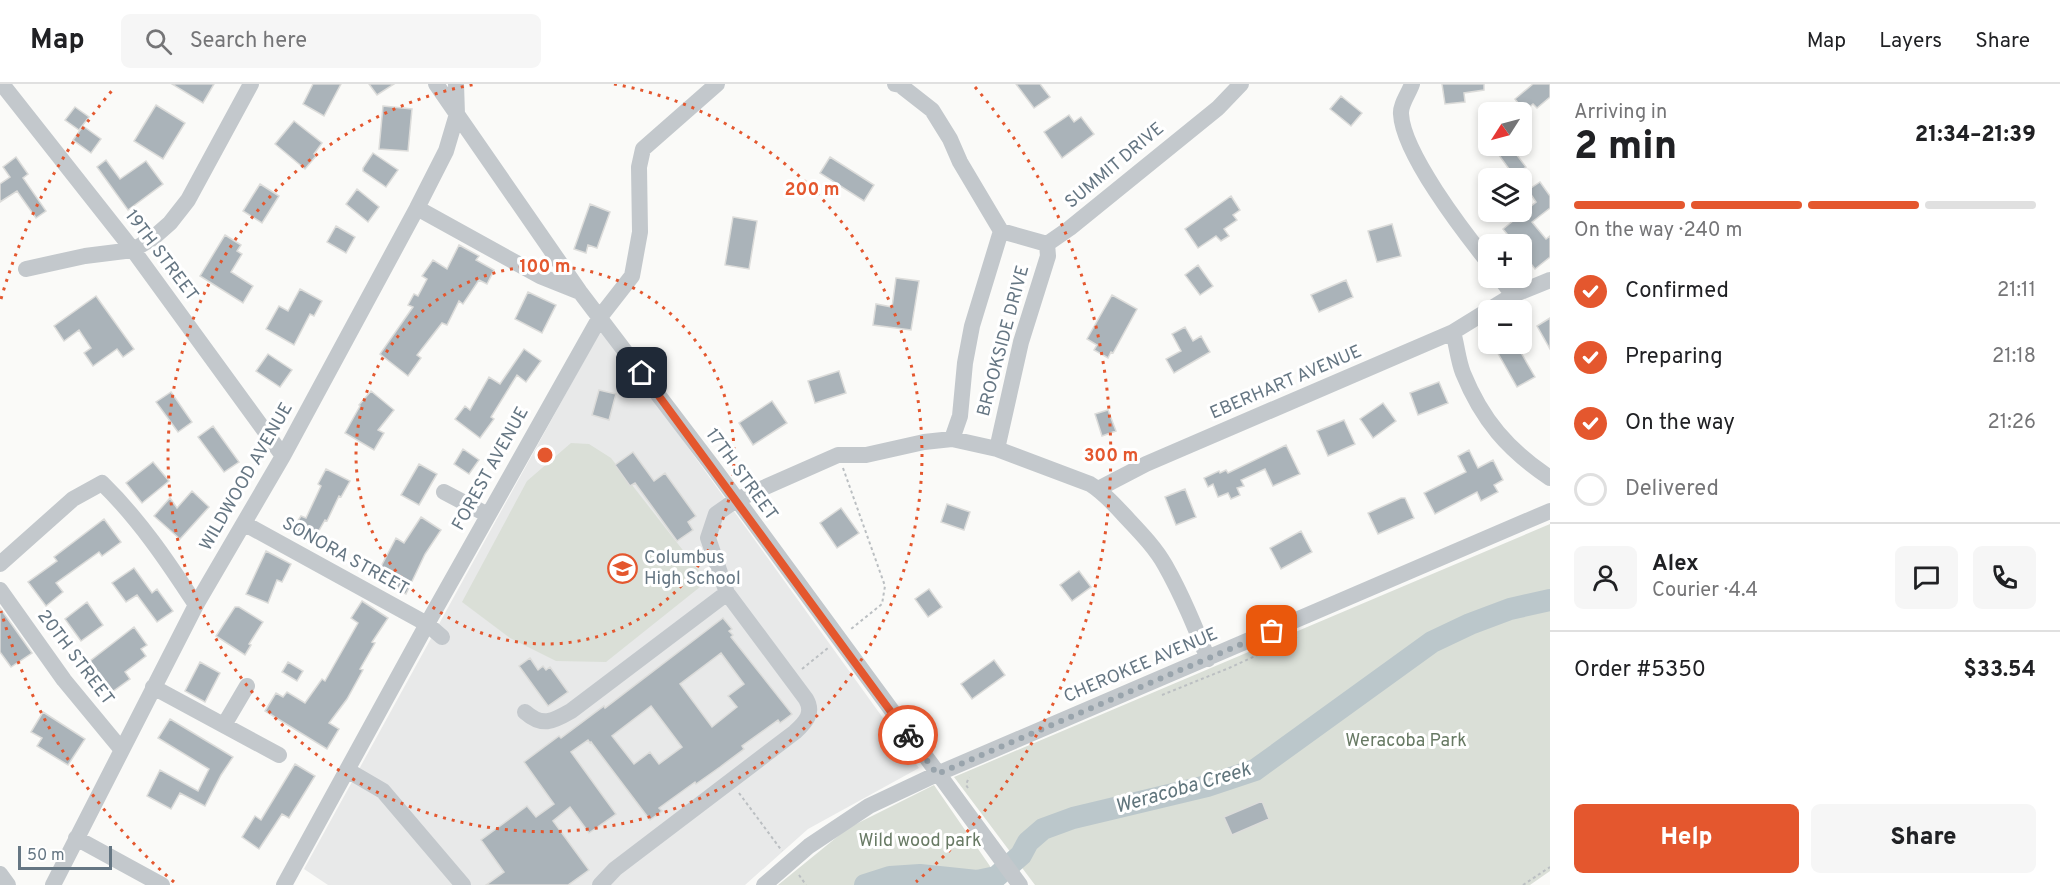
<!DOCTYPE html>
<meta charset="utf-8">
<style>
:root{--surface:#fff;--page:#f6f6f6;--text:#202124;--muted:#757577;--line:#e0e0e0;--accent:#e4572e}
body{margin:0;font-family:Overpass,sans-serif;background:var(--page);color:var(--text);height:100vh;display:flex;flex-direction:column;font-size:22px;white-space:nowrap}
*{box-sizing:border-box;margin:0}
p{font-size:20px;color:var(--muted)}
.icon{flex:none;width:33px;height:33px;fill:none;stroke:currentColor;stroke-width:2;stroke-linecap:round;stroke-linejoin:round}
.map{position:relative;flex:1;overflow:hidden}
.side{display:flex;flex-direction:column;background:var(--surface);width:510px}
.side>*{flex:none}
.needle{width:39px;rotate:234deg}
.fabs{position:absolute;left:1478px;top:18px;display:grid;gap:12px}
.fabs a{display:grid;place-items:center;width:54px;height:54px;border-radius:9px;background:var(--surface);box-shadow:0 3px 9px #0003;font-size:30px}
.scale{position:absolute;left:18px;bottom:15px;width:94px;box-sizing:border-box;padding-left:6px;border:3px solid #657683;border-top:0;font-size:16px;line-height:21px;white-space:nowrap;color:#657683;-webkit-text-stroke:4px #fff;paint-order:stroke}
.pin{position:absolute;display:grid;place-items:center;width:51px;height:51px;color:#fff;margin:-26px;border-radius:12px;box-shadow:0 3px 9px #0006}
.courier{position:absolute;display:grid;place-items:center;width:60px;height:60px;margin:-30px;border:4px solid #e4572e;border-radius:50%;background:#fff;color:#222;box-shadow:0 2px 8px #0007}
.summary em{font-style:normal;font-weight:800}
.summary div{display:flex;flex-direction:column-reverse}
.summary{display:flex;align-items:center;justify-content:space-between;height:102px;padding:0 24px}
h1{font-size:39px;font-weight:800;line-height:45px}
.bar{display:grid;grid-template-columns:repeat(4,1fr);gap:9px 6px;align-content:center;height:72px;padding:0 24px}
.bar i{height:8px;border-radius:4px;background:var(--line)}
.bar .selected{background:var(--accent)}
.bar p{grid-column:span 4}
.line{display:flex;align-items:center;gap:15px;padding:0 24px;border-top:2px solid var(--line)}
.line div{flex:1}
.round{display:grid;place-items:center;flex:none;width:63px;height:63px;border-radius:9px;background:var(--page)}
ol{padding:0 24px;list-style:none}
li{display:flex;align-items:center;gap:18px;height:66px}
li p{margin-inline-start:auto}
li .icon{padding:6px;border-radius:50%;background:var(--accent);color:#fff;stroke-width:4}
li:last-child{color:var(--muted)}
li i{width:33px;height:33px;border:3px solid var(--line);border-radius:50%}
.primary-button{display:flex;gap:12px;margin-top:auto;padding:12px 24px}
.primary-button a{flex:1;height:69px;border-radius:9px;background:var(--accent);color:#fff;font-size:24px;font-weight:800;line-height:69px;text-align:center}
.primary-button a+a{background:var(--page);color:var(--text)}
header{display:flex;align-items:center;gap:36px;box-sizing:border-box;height:84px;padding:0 30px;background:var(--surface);border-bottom:2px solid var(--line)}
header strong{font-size:28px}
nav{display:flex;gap:33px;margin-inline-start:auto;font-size:21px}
.search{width:420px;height:54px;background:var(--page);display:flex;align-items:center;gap:15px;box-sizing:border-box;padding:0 21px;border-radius:9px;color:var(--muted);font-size:22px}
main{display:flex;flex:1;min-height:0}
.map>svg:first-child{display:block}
</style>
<header>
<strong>Map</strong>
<div class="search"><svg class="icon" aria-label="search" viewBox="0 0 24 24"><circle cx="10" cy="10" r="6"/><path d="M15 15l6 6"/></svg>Search here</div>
<nav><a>Map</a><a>Layers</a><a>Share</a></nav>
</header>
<main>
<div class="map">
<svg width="1550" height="801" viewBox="0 0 1550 801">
<rect width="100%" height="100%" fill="#fafaf8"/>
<!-- built -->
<path fill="#e8e9e9" d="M 602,244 L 919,684 L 808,745 L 745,801 L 328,801 L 304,785 Z"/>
<!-- green -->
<path fill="#dadfd7" d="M 571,359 L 589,360 L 611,374 L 703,492 L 705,499 L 606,578 L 556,577 L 510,554 L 462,518 L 527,397 Z
M 1550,440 L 1550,787 L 1530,801 L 1035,801 L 954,693 Z
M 934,701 L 1003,801 L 778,801 L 848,744 Z"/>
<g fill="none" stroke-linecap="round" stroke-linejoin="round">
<!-- river -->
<path stroke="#bbc7cb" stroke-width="22" d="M 865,801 L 890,793 L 920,791 L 977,797 L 996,793 L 1021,771 L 1028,758 L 1043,745 L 1073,734 L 1207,702 L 1255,686 L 1432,558 L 1470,540 L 1510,525 L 1550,516"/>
</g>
<!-- building -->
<path fill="#aab3b9" stroke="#dcdcda" stroke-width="1.5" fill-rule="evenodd" d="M 172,0 L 214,0 L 203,19 Z
M 313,0 L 341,0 L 324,32 L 303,20 Z
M 369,0 L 394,0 L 377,11 Z
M 1016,0 L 1040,0 L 1050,13 L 1034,24 Z
M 1442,0 L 1484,0 L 1484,6 L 1464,9 L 1465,18 L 1445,20 Z
M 1533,0 L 1550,0 L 1550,13 L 1537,24 L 1533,20 L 1524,27 L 1515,15 Z
M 1341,12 L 1362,29 L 1351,42 L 1330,25 Z
M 156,21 L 185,39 L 163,75 L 134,57 Z
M 383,22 L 412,25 L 408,67 L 379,65 Z
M 75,23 L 89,33 L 79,46 L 65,36 Z
M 1069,31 L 1074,38 L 1081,33 L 1094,50 L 1062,74 L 1044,48 Z
M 294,37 L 322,59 L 314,70 L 316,72 L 305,85 L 275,60 Z
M 83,42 L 101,55 L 91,69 L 73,56 Z
M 1503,62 L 1510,62 L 1526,83 L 1514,92 L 1496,67 Z
M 373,69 L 398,86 L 386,103 L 363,87 L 363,84 Z
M 16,73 L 28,90 L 23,94 L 46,127 L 36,134 L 17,107 L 0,118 L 0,100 L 10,93 L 3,83 Z
M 830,73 L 874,101 L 864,117 L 820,89 Z
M 106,76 L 120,95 L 146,77 L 163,100 L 128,126 L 97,83 Z
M 1540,98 L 1550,112 L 1550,124 L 1532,138 L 1546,155 L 1550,152 L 1550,173 L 1535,185 L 1521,167 L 1521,160 L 1515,160 L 1503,145 L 1536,118 L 1528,106 Z
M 260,100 L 279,112 L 262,139 L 243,127 Z
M 357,105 L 379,123 L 368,138 L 346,120 Z
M 1231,112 L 1240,126 L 1233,131 L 1237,136 L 1224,145 L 1229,152 L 1221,157 L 1216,152 L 1198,164 L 1185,145 Z
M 590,120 L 610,128 L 597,164 L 588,161 L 586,169 L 574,165 Z
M 733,133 L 757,137 L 749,185 L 725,181 Z
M 1392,140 L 1401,172 L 1377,178 L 1368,147 Z
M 336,142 L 355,153 L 346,169 L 327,158 Z
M 225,151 L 241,161 L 237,167 L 242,170 L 231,188 L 253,202 L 243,219 L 200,192 Z
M 459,161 L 479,172 L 476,176 L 494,186 L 487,200 L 479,196 L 463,220 L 459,217 L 447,241 L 442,239 L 417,271 L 421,274 L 408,292 L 380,270 L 413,223 L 408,221 L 414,210 L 418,212 L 427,195 L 422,192 L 433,176 L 447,185 Z
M 1198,181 L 1213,202 L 1200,211 L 1185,191 Z
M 896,194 L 919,197 L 911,246 L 873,241 L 876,220 L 892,223 Z
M 1346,196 L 1353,213 L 1319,228 L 1311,211 Z
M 300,205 L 322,217 L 314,232 L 310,230 L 294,261 L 266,245 L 279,222 L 288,227 Z
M 528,208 L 556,221 L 542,249 L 515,235 Z
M 1112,211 L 1137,225 L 1113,269 L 1111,268 L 1108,274 L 1094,266 L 1097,261 L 1087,255 Z
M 96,212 L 134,265 L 123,273 L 117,265 L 93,282 L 84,269 L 91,264 L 79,246 L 64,257 L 54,242 Z
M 1550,234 L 1550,265 L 1537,242 Z
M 1185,243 L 1193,257 L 1201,252 L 1210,268 L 1174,289 L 1166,275 L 1181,267 L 1172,250 Z
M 1503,260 L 1516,260 L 1535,293 L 1517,303 L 1495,264 Z
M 524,265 L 541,277 L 526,298 L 517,291 L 491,333 L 494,335 L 480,354 L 455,335 L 465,322 L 470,326 L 489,293 L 500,300 Z
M 268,270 L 292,286 L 280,303 L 256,287 Z
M 839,287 L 846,309 L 815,319 L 808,297 Z
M 1439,298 L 1448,319 L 1418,331 L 1410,309 Z
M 599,306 L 616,310 L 609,336 L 592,331 Z
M 371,307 L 394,326 L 378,346 L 384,349 L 374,366 L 345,349 L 360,322 L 359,321 Z
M 171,308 L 192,338 L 178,348 L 156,318 Z
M 772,317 L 787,339 L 753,361 L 739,339 Z
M 1383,319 L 1396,337 L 1373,354 L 1360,335 Z
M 1108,326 L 1116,347 L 1102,352 L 1095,330 Z
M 1344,336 L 1355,360 L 1328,372 L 1317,347 Z
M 213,342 L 239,378 L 224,388 L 198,353 Z
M 1286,361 L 1300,390 L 1273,402 L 1265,385 L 1241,396 L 1244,402 L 1237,404 L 1240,411 L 1231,415 L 1228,409 L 1218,413 L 1213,400 L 1208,403 L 1204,394 L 1219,387 L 1220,389 L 1226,386 L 1228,389 Z
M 463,365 L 479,376 L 469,390 L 454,380 Z
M 1469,366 L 1478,384 L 1493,376 L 1503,396 L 1494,401 L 1498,408 L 1481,417 L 1477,408 L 1435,430 L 1424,409 L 1466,388 L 1458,372 Z
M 633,368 L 654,397 L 665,389 L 696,432 L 688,438 L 693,446 L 677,457 L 635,399 L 630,402 L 615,381 Z
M 153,378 L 169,397 L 142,419 L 126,399 Z
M 419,380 L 437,390 L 419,421 L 401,411 Z
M 326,385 L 350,397 L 341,413 L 339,412 L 327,437 L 325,436 L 313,457 L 293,445 L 301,432 L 306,434 L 321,402 L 318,400 Z
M 1185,405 L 1196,433 L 1176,441 L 1165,413 Z
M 192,407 L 209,423 L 180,455 L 154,432 L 170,414 L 177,424 Z
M 1401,414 L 1405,414 L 1414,434 L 1378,450 L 1368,429 Z
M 947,420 L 970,428 L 964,446 L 941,438 Z
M 841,424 L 859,449 L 837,464 L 820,439 Z
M 421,433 L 441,446 L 425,470 L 406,510 L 375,494 L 396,454 L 404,459 Z
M 104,435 L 121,458 L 102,472 L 99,468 L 56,499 L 63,508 L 46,522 L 28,498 L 57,477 L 54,473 Z
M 1301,447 L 1312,468 L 1281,485 L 1270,464 Z
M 266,467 L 291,480 L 282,498 L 277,496 L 268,519 L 246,510 Z
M 134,484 L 152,509 L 157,505 L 173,527 L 157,538 L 137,511 L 126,518 L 112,499 Z
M 1079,487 L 1091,503 L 1072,517 L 1060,501 Z
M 929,505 L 942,523 L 928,533 L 915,515 Z
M 362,517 L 388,534 L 372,558 L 375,559 L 360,585 L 363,586 L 347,615 L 329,639 L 339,645 L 327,665 L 265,627 L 276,609 L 283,613 L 287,608 L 305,619 L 322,595 L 325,597 L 358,539 L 351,534 Z
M 87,518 L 103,541 L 81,557 L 65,535 Z
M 235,523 L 239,523 L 263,538 L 249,560 L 251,561 L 245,571 L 216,552 Z
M 0,524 L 32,569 L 11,583 L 0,568 Z
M 723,534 L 732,545 L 729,547 L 733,551 L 731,553 L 792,630 L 780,639 L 778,636 L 742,662 L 744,665 L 720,683 L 696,700 L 695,698 L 659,724 L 662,727 L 650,736 L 591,658 L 590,659 L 588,656 L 571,668 L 616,730 L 589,749 L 570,723 L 553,737 L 589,786 L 568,801 L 486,801 L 504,788 L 481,756 L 527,722 L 536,733 L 554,720 L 524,678 L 559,652 L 561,654 L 604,622 L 605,624 ZM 721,569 L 744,600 L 728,612 L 737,623 L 712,643 L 680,600 ZM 651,622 L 682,663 L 659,680 L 650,668 L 634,680 L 612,652 Z
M 134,543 L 147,561 L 141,565 L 146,572 L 125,588 L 130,595 L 112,608 L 90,577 Z
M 530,574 L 538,586 L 543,582 L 546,586 L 550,583 L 568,608 L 548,622 L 519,582 Z
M 994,576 L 1005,591 L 972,615 L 961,600 Z
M 200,578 L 220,589 L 205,618 L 185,607 Z
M 288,578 L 303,587 L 297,597 L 282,588 Z
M 43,628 L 85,655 L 68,681 L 37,662 L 42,654 L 31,648 Z
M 170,635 L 233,673 L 221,691 L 205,722 L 180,709 L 171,725 L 147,712 L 160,686 L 198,707 L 209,685 L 158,654 Z
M 295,680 L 315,692 L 289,734 L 282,730 L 259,765 L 242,753 L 255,732 L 261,736 Z
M 1262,717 L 1269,735 L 1232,751 L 1224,733 Z"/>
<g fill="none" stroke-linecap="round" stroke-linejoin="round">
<!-- path -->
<path stroke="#bbbfc2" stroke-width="2" stroke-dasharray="3 3" stroke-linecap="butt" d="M 843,384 L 885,502 L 882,520 L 851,545
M 802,585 L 828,564
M 1162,611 L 1229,584 L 1297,553
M 968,704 L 966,701 L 969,693
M 739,709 L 782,767
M 799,791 L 806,801
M 1523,801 L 1550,783"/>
<!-- minor -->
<path stroke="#c3c8cc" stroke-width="16" d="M 2,0 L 133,166 L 283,372
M 436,0 L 580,208 L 713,383 L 1020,801
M 895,0 L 900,1 L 932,26 L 950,55 L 960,78 L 1001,147 L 972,242 L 965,279 L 960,332 L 952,355
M 1412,0 C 1409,9 1400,21 1401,30 C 1403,69 1463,147 1488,178
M 417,124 L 540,192 L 580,208
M 1001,147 L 1047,160 L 1070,144 L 1218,24 L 1241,0
M 26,185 L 85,172 L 133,166 L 153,154 L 170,139 L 188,116 L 251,0
M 1500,194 L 1513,211
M 1453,248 C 1457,262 1458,276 1463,289 C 1482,336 1508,366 1550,394
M 997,365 L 1021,258 L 1048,172 L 1047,160
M 1098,405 L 1146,380 L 1453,248 L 1513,211 L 1550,196
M 444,408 L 488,431
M 245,440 L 427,540 L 442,553
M 0,480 L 73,415 L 102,399 C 139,435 168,478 196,521
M 0,506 L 64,596 L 121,665
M 153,603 L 279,671
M 525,628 C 542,643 552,638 571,627 L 727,509
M 224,641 L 247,602
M 347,686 L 383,707 L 463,801
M 76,754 L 162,801
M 0,790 L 8,801
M 53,801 L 196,521 L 283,372 L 417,124 L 446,67 L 457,30 L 456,0
M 284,801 L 427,540 L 600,233 L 632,192 L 640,148 L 639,83 L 643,65 L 717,0
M 600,801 L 615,785 L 795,648 C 806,638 814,629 806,615 L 727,509 L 708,454 L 716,430 L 736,416 L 838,371 L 866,371 L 924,358 L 952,355 L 997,365 L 1090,400 C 1103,408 1114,420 1124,431 C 1139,447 1155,463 1165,481 C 1182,511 1195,543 1208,575
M 764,801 L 809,762 L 869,722 L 937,690 L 1550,427"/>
</g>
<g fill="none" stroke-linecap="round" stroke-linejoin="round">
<!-- done -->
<path stroke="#99a4ac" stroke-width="6" stroke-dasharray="0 10.8" d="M 908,651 L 937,690 L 1272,547"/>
<!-- route -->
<path stroke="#e4572e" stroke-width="8" d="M 642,289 L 908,651"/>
</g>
<!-- distance rings -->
<g fill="none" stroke="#e4572e" stroke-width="3" stroke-dasharray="3 6">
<circle cx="545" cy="371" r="189"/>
<path d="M614 0A377 377 0 1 1 476 0"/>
<path d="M174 798A566 566 0 0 1 1 527M1 215A566 566 0 0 1 115 3M975 3A566 566 0 0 1 916 798"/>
</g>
<!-- icons -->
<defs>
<symbol id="school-ring" viewBox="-11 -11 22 22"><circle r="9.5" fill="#fff" stroke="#e4572e" stroke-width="1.5"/><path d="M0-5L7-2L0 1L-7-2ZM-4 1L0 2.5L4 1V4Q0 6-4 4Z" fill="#e4572e"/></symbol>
</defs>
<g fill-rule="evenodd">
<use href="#school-ring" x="606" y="468" width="33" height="33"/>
</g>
<g text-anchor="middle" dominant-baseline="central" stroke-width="6" stroke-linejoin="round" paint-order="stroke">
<!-- street labels -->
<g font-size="18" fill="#657683" stroke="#fff">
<text transform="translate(1115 82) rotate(-40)">SUMMIT DRIVE</text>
<text transform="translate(161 172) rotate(53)">19TH STREET</text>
<text transform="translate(1004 257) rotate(-75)">BROOKSIDE DRIVE</text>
<text transform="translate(1286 299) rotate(-23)">EBERHART AVENUE</text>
<text transform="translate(491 385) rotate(-61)">FOREST AVENUE</text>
<text transform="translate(741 391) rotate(54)">17TH STREET</text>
<text transform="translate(247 393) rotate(-60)">WILDWOOD AVENUE</text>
<text transform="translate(345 473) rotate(29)">SONORA STREET</text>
<text transform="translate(75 574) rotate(53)">20TH STREET</text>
<text transform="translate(1141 582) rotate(-23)">CHEROKEE AVENUE</text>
</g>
<!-- poi labels -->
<g font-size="18" fill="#657683" stroke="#fff" text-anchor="start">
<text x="644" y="474">Columbus<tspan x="644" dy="21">High School</tspan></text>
</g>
<!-- park labels -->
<g font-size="18" fill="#687a64" stroke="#fff">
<text x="1406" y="657">Weracoba Park</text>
<text x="920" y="757">Wild wood park</text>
</g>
<!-- water labels -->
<g font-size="20" font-style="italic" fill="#60757c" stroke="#fff">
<text transform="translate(1183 705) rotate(-16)">Weracoba Creek</text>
</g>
</g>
<circle cx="545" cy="371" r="9" fill="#e4572e" stroke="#fff" stroke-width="3"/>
<g font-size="18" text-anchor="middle" font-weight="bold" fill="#e4572e" stroke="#fff" stroke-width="6" stroke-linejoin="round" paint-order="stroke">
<text x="812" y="111">200 m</text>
<text x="545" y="188">100 m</text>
<text x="1111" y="377">300 m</text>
</g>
</svg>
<div class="fabs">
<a><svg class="needle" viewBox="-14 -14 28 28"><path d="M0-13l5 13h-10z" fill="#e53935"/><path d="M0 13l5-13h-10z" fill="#757577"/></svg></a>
<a><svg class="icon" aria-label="layers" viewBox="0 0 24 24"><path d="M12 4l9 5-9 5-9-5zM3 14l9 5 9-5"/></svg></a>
<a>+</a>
<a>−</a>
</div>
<div class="scale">50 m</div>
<div class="pin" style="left:1272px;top:547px;background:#ea580c"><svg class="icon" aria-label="bag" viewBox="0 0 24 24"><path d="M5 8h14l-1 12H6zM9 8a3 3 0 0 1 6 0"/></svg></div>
<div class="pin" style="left:642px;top:289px;background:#1f2937"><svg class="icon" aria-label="home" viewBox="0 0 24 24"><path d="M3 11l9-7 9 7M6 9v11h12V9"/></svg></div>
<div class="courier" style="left:908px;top:651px"><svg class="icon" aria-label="bike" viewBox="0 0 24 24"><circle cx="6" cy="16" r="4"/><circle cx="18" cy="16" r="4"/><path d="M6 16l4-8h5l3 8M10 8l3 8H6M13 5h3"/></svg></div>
</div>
<section class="side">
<div class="summary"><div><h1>2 min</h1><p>Arriving in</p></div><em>21:34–21:39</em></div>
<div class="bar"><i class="selected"></i><i class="selected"></i><i class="selected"></i><i></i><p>On the way · 240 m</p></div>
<ol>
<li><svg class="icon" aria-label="check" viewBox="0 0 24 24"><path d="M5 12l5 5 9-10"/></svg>Confirmed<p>21:11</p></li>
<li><svg class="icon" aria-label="check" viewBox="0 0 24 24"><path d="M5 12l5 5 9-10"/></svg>Preparing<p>21:18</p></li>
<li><svg class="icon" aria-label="check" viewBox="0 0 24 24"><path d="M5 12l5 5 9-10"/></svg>On the way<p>21:26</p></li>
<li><i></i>Delivered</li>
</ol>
<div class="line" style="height:108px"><a class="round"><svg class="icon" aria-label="person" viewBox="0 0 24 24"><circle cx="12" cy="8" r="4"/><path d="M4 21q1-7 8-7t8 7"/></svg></a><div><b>Alex</b><p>Courier · 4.4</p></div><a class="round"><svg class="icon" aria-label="chat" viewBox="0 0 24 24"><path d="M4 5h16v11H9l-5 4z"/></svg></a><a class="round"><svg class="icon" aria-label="phone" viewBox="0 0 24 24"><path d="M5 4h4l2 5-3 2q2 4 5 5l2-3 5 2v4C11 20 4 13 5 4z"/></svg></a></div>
<div class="line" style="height:78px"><div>Order #5350</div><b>$33.54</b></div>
<div class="primary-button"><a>Help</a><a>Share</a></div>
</section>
</main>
